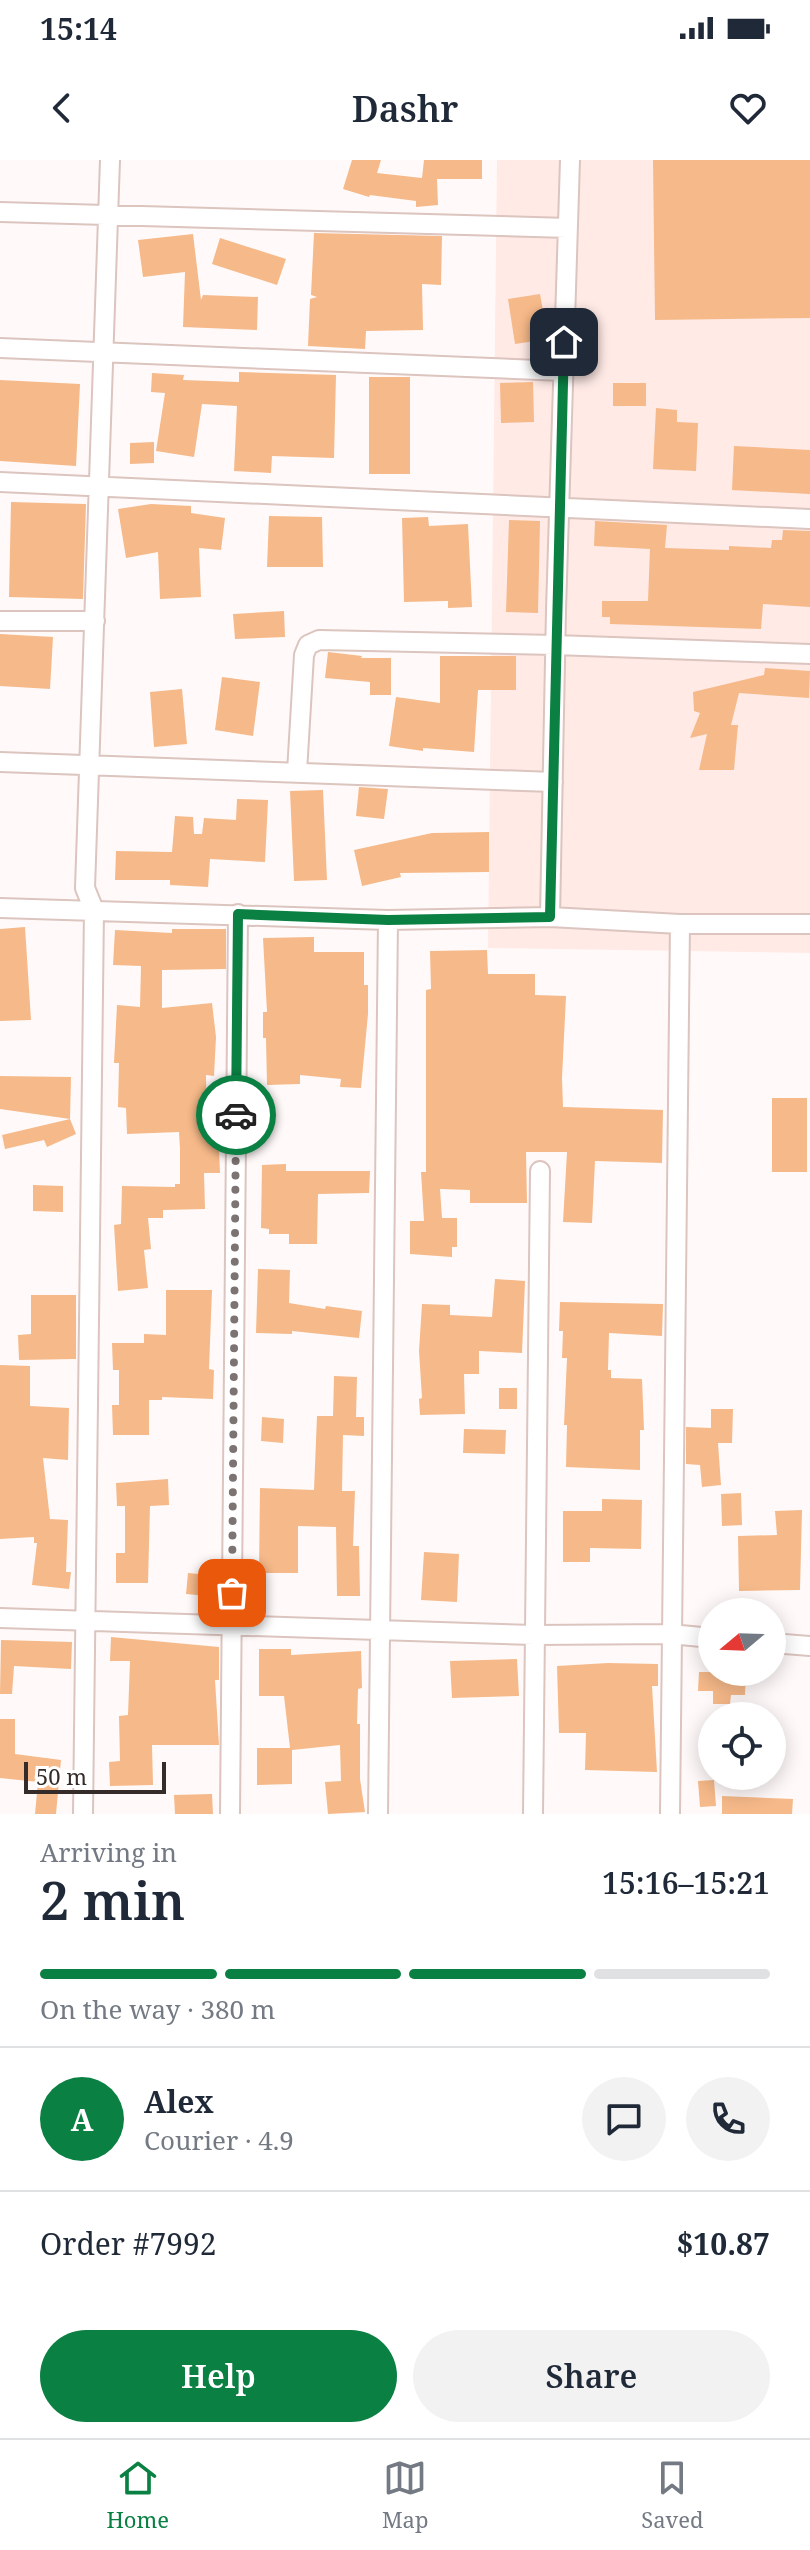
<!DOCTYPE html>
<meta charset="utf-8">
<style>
:root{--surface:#fff;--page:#f2f2f3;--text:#1f2937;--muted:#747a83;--line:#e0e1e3;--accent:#0b8043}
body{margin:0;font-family:"Noto Serif",serif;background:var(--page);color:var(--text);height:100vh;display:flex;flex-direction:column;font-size:30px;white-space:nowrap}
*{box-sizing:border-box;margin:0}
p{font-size:26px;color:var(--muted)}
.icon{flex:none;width:44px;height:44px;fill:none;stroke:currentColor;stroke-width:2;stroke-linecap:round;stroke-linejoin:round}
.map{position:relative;height:1654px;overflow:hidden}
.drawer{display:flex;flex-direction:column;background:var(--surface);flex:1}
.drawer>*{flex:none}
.needle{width:52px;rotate:251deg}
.controls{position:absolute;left:698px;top:1438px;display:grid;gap:16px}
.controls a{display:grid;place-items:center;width:88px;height:88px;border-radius:50%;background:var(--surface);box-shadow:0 4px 20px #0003;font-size:40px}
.scale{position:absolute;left:24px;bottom:20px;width:142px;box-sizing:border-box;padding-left:8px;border:4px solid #352c2a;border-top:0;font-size:22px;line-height:28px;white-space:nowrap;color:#352c2a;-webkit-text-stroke:6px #fff;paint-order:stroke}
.pin{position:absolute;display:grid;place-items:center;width:68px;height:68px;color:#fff;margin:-34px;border-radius:16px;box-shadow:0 4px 12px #0006}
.courier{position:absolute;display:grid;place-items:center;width:80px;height:80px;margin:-40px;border:6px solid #0b8043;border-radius:50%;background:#fff;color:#222;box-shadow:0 2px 10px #0007}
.overview em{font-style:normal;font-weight:600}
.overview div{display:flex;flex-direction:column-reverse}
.overview{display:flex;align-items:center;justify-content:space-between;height:136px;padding:0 40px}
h1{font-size:52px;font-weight:600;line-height:60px}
.bar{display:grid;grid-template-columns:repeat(4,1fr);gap:12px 8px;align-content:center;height:96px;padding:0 40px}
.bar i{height:10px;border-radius:6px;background:var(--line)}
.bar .selected{background:var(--accent)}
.bar p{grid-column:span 4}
.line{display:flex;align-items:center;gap:20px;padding:0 40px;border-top:2px solid var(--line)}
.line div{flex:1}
.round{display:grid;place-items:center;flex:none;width:84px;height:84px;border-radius:42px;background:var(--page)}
.button{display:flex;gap:16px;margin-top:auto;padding:16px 40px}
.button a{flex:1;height:92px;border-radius:48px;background:var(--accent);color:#fff;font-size:32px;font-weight:600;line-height:92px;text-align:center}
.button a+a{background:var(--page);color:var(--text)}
.status{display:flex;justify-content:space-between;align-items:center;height:56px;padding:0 40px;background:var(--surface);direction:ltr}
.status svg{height:22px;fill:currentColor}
header{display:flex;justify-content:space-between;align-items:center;height:104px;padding:0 40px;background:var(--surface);font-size:36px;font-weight:600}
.tabs{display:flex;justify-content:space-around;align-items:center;height:112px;border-top:2px solid var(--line);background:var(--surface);font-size:22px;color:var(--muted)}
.tabs a{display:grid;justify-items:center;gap:4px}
.tabs .selected{color:var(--accent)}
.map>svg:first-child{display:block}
</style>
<div class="status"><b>15:14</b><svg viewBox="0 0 49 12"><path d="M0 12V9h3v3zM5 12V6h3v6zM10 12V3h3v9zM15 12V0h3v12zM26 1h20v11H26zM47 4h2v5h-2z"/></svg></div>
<header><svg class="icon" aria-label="back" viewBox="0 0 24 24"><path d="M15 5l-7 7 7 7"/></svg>Dashr<svg class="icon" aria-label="heart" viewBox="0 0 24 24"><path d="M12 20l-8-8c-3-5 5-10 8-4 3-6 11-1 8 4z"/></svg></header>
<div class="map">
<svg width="810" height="1654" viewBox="0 0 810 1654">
<rect width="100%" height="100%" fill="#fffaf9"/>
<!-- built -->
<path fill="#ffeae6" d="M 497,0 L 810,0 L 810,793 L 488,788 Z"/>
<!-- building -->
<path fill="#f6b989" d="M 352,0 L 381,0 L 377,13 L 422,18 L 424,0 L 482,0 L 482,19 L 437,19 L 438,45 L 416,47 L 416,41 L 370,35 L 369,37 L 343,29 Z
M 653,0 L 810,0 L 810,158 L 655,160 Z
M 314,73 L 442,76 L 441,125 L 422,124 L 423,170 L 366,171 L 365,189 L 308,186 L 310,139 L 317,137 L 311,135 Z
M 193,74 L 201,140 L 203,135 L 258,137 L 257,170 L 183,167 L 185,112 L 143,117 L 138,80 Z
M 220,78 L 286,99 L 277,125 L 212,104 Z
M 540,134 L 548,179 L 515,184 L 508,139 Z
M 239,212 L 336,215 L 334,298 L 272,296 L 271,313 L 234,311 L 237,246 L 202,244 L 194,297 L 156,291 L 165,233 L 151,232 L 152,213 L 184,215 L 183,220 L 239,222 Z
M 369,217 L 410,217 L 410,314 L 369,314 Z
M 0,220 L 80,224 L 76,306 L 0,301 Z
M 533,222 L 534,262 L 501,263 L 500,223 Z
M 613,223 L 646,223 L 646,246 L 613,246 Z
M 656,248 L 677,250 L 677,262 L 698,263 L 696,311 L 653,309 Z
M 154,282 L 154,303 L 130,304 L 130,283 Z
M 734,286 L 810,290 L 810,334 L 732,330 Z
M 11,342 L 86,344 L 83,439 L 9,437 Z
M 151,344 L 191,346 L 191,353 L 225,358 L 221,390 L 199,388 L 201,437 L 160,439 L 158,392 L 126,398 L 118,349 Z
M 269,356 L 322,357 L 323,407 L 267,407 Z
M 428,357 L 429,366 L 468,364 L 472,447 L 448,448 L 448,441 L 404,442 L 402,358 Z
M 509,360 L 540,361 L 538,453 L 506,452 Z
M 595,361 L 667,365 L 665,388 L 729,390 L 729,386 L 771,388 L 772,380 L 782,380 L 783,370 L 810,371 L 810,447 L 763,444 L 761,469 L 610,464 L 610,457 L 602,457 L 602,441 L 648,441 L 650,389 L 594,386 Z
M 284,451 L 285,477 L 235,479 L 233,454 Z
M 0,474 L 53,477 L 50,529 L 0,526 Z
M 328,492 L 362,496 L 361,498 L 391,498 L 391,535 L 370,535 L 370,522 L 325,518 Z
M 440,496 L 516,496 L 516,530 L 478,530 L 474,592 L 423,588 L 423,591 L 389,586 L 396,537 L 440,543 Z
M 765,508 L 810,511 L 809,538 L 739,533 L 731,565 L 738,565 L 734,610 L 699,610 L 707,574 L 690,578 L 700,553 L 694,551 L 693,532 L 764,515 Z
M 222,517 L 260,522 L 253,576 L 215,570 Z
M 182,529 L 187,584 L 154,587 L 150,532 Z
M 359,627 L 388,629 L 384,659 L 356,656 Z
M 323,630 L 327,720 L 294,721 L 290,631 Z
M 237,639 L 268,640 L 265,702 L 210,699 L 208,727 L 170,725 L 170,720 L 115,720 L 116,691 L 172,692 L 175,656 L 193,657 L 194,674 L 202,674 L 204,658 L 236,660 Z
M 489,672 L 489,712 L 400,713 L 401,717 L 362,726 L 354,690 L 432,673 Z
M 25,767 L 31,860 L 0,861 L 0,769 Z
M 172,769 L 226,769 L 226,809 L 162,810 L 162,848 L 212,843 L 216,877 L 214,916 L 206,915 L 207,964 L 218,964 L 220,1013 L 204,1013 L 205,1049 L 163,1050 L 163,1058 L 148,1058 L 151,1089 L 144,1090 L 148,1128 L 118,1131 L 114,1065 L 121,1064 L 122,1026 L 175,1027 L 175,1024 L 180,1024 L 180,989 L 179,972 L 127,974 L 126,948 L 118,947 L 119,903 L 114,903 L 117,845 L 140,847 L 141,806 L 113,805 L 115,770 L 172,773 Z
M 314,777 L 314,792 L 364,792 L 364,825 L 368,825 L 368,854 L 361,928 L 340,927 L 341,919 L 300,915 L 300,924 L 267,925 L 266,878 L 263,878 L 263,852 L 267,852 L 263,778 Z
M 487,790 L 488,814 L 535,814 L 535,835 L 566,836 L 562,918 L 563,947 L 663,950 L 662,1003 L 595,1001 L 592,1063 L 563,1062 L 567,992 L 526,992 L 527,1043 L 470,1043 L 470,1030 L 440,1029 L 442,1058 L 457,1058 L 457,1087 L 452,1087 L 452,1097 L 410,1094 L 410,1061 L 424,1061 L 421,1012 L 426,1012 L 426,830 L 431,829 L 430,791 Z
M 0,916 L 71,917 L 70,959 L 0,949 Z
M 772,938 L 807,938 L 807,1012 L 772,1012 Z
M 70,959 L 76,974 L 47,987 L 44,980 L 5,989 L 2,975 Z
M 286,1004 L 286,1011 L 370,1011 L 369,1033 L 318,1034 L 317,1084 L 289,1084 L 289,1074 L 269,1074 L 269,1069 L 261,1068 L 262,1005 Z
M 33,1025 L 63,1026 L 63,1052 L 33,1051 Z
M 258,1109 L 290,1110 L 289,1143 L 325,1149 L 326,1146 L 362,1151 L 359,1178 L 292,1171 L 292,1174 L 256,1173 Z
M 495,1119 L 525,1121 L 522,1193 L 479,1191 L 479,1214 L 464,1214 L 465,1254 L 420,1255 L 419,1239 L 422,1238 L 419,1191 L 422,1144 L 450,1145 L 450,1155 L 492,1157 Z
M 166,1130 L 212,1130 L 209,1209 L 214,1210 L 213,1239 L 162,1237 L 162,1240 L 149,1240 L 149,1275 L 113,1275 L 112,1245 L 119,1245 L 119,1210 L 113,1210 L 112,1183 L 144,1183 L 144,1174 L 166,1175 Z
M 31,1135 L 76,1135 L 76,1199 L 19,1200 L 18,1175 L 31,1174 Z
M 560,1142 L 663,1144 L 662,1176 L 609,1173 L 608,1210 L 611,1210 L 611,1218 L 642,1219 L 644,1270 L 640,1270 L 640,1310 L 566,1307 L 567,1265 L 564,1265 L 567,1198 L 562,1198 L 563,1171 L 559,1171 Z
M 0,1205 L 30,1206 L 30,1246 L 69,1248 L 68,1300 L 43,1298 L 50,1359 L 68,1360 L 66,1412 L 71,1412 L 69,1429 L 32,1425 L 37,1383 L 34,1383 L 34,1377 L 0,1379 Z
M 334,1216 L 357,1217 L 356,1257 L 364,1257 L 364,1276 L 343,1275 L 342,1331 L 355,1331 L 353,1386 L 359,1386 L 360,1436 L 337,1436 L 336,1367 L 298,1366 L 298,1413 L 259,1413 L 260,1328 L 314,1330 L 317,1256 L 333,1256 Z
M 499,1228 L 517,1228 L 517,1249 L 499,1249 Z
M 711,1249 L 733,1249 L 732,1283 L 718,1283 L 721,1325 L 702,1327 L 700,1305 L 686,1304 L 686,1267 L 711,1268 Z
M 262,1257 L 284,1259 L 283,1283 L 261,1281 Z
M 464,1269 L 506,1270 L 505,1294 L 463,1293 Z
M 168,1319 L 169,1345 L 150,1346 L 148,1423 L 116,1423 L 116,1393 L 125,1393 L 125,1346 L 117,1346 L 116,1323 Z
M 741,1333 L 742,1365 L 722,1366 L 721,1334 Z
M 602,1339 L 642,1340 L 641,1389 L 590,1388 L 590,1402 L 563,1402 L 563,1351 L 602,1351 Z
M 802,1350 L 800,1430 L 739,1431 L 738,1376 L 777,1375 L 775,1351 Z
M 424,1392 L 459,1394 L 457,1442 L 421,1440 Z
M 188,1413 L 220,1416 L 220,1437 L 186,1434 Z
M 111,1477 L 219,1487 L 219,1520 L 215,1520 L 219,1585 L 152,1585 L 153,1625 L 110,1626 L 109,1602 L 120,1601 L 119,1556 L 128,1555 L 130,1501 L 110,1501 Z
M 1,1480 L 72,1482 L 71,1509 L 14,1506 L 12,1534 L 0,1534 Z
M 259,1489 L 291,1489 L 291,1495 L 361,1491 L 362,1528 L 358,1529 L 357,1564 L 360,1564 L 360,1619 L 365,1652 L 328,1654 L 325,1622 L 341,1621 L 340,1585 L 292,1590 L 292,1624 L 257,1625 L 257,1588 L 290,1588 L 284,1536 L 259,1536 Z
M 517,1499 L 519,1536 L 452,1538 L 450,1501 Z
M 608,1503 L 658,1504 L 658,1526 L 652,1526 L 657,1612 L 585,1610 L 586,1573 L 559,1573 L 557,1506 Z
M 699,1512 L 746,1512 L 745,1535 L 731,1535 L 730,1544 L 713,1544 L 713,1531 L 698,1531 Z
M 0,1559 L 15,1559 L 15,1594 L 61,1600 L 56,1654 L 35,1654 L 38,1622 L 0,1618 Z
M 714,1620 L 716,1646 L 700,1647 L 698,1621 Z
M 212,1634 L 213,1654 L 175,1654 L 174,1635 Z
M 722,1636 L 793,1639 L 792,1654 L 722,1654 Z"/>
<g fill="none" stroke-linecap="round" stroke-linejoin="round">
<defs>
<path id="street" d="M 0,52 L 568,68
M 0,188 L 563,211
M 0,322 L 810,359
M 0,461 L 95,461
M 0,602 L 553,622
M 297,612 L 304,495 L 308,485 L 319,480 L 555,485 L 810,494
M 0,748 L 388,760 L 550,757 L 680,764 L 810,764
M 550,757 L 556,450 L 570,0
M 0,1458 L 534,1475 L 670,1474 L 712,1478
M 772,1483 L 810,1486
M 83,1654 L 94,750 L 85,728 L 110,0
M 230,1654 L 238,754
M 378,1654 L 388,760
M 533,1654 L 540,1011
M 670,1654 L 680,764"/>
</defs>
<!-- street casing -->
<use href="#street" stroke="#dcc4bf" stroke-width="22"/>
<!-- street -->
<use href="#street" stroke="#fff" stroke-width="18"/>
</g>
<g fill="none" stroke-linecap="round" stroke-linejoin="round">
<!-- done -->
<path stroke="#7c7472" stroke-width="8" stroke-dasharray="0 14.4" d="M 232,1433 L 236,955"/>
<!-- route -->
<path stroke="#0b8043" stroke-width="10" d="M 236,955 L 238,754 L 388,760 L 550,757 L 564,182"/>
</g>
</svg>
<div class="controls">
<a><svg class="needle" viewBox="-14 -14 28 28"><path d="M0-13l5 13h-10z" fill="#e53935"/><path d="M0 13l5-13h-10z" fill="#747a83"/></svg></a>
<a><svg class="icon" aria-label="locate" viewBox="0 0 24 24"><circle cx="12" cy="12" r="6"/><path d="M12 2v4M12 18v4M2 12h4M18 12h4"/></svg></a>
</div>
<div class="scale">50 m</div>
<div class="pin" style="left:232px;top:1433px;background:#ea580c"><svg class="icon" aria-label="bag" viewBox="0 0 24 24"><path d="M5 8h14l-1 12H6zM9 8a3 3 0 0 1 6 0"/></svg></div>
<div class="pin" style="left:564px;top:182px;background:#1f2937"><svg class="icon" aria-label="home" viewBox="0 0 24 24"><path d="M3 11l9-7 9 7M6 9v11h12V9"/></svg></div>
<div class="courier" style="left:236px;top:955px"><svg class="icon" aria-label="car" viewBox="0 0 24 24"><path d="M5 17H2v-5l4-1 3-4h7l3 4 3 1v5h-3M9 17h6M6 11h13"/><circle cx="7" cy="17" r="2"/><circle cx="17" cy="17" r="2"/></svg></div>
</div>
<section class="drawer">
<div class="overview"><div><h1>2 min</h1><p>Arriving in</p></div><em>15:16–15:21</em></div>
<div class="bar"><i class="selected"></i><i class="selected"></i><i class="selected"></i><i></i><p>On the way · 380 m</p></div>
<div class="line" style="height:144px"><b class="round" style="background:var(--accent);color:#fff">A</b><div><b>Alex</b><p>Courier · 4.9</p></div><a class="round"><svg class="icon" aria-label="chat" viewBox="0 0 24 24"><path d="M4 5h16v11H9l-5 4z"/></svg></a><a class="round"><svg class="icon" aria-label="phone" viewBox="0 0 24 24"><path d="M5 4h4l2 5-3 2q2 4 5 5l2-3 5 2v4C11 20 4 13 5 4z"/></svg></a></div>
<div class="line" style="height:104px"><div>Order #7992</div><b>$10.87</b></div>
<div class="button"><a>Help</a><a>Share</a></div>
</section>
<nav class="tabs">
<a class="selected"><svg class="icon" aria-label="home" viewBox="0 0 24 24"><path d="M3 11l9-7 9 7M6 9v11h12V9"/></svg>Home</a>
<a><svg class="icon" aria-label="map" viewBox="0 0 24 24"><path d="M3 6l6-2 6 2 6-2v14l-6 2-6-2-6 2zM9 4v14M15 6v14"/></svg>Map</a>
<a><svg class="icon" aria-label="saved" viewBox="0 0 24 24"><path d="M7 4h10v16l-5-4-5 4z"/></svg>Saved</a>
</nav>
